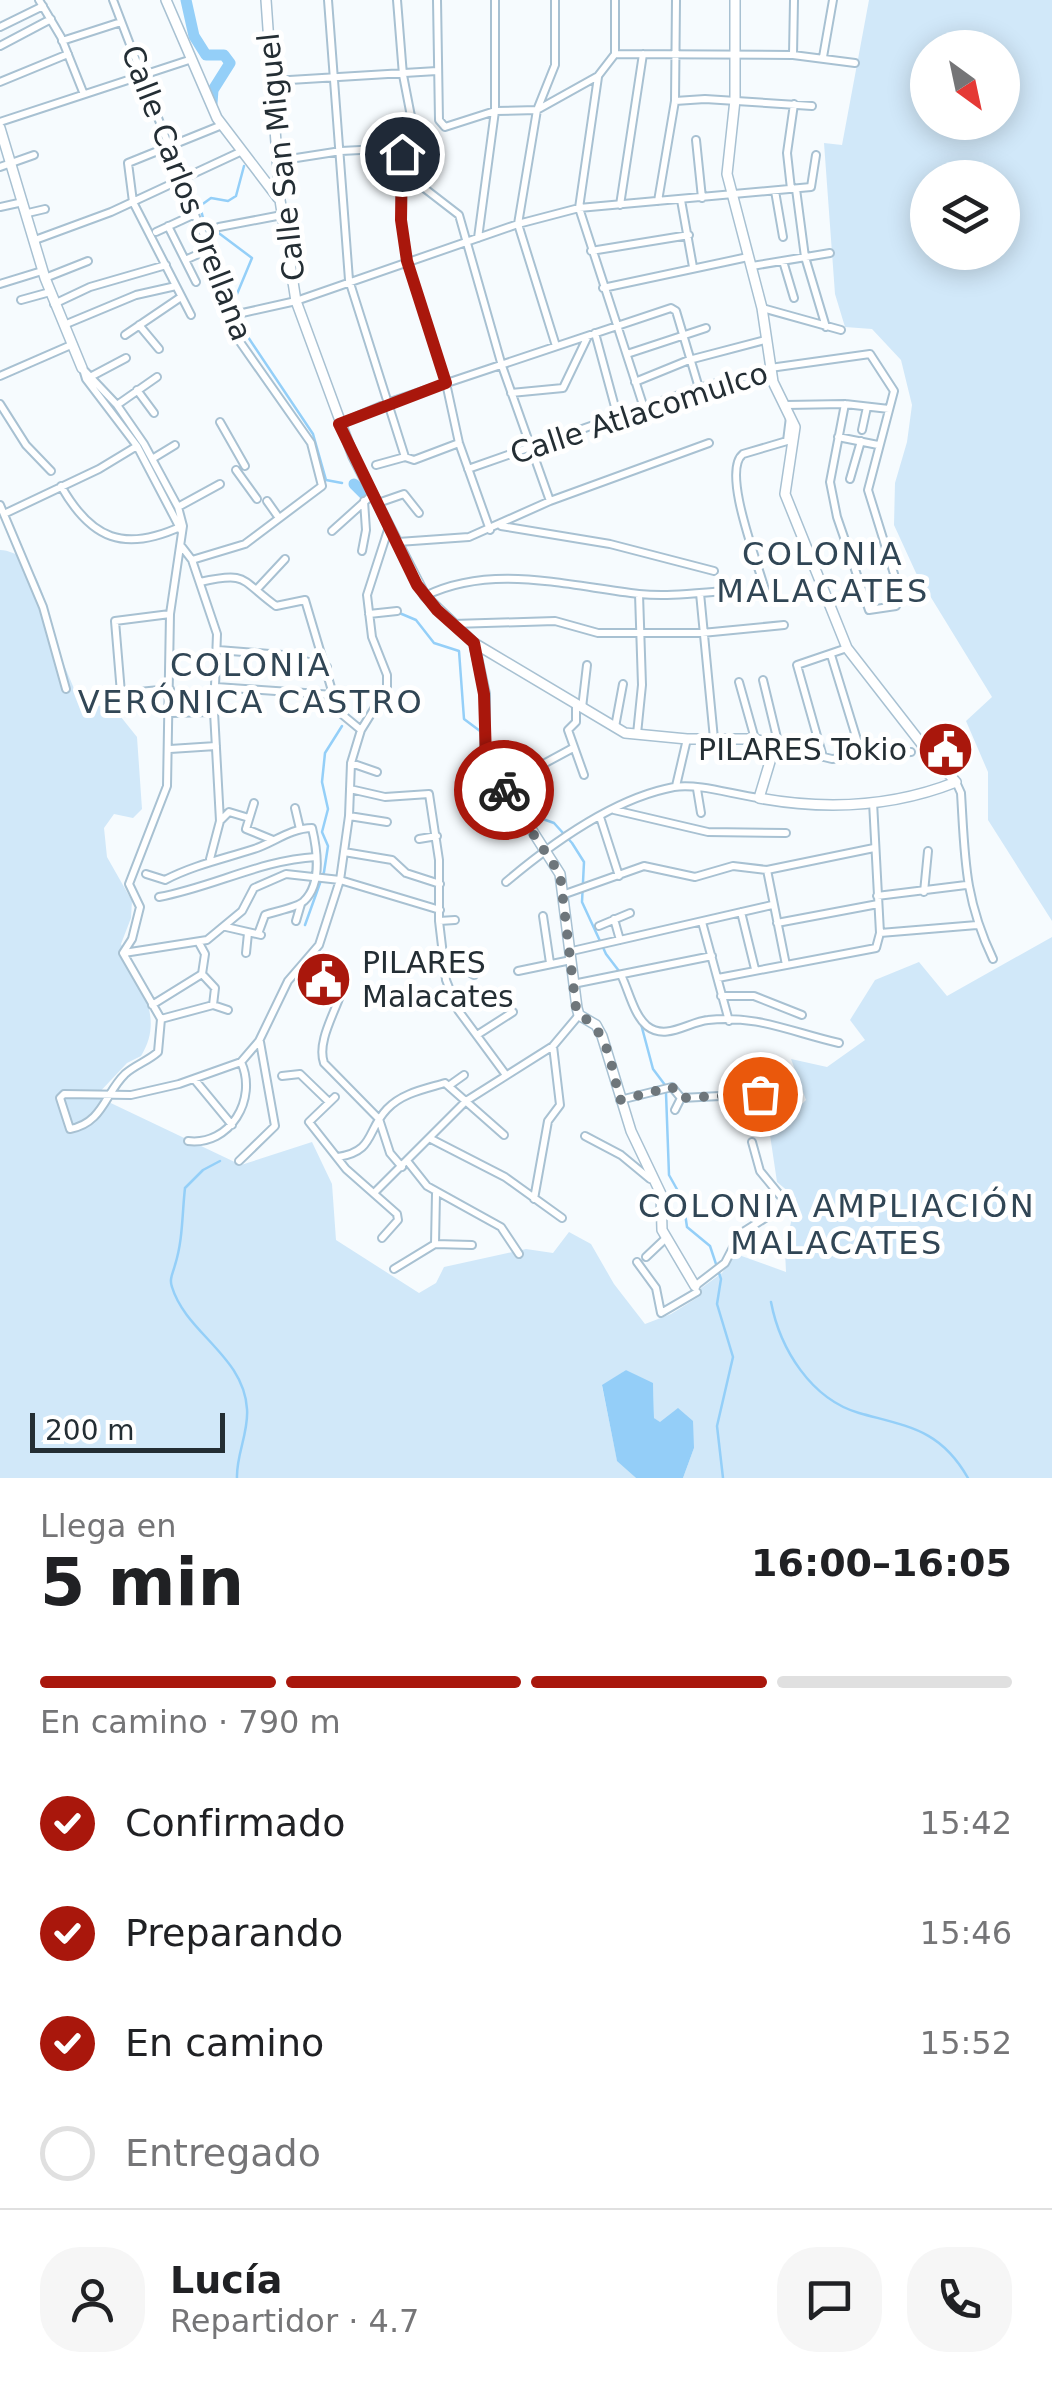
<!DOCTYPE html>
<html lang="es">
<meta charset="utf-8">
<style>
:root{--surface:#fff;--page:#f6f6f6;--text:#202124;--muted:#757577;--line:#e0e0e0;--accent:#a9170c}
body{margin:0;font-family:"DejaVu Sans",sans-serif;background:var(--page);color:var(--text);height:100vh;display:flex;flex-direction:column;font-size:38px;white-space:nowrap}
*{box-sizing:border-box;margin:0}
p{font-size:32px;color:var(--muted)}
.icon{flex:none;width:55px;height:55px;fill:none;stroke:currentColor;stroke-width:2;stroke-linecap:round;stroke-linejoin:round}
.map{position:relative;height:1478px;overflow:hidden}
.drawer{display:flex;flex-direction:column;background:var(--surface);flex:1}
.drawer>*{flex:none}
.needle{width:65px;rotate:147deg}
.fabs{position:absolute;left:910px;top:30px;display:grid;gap:20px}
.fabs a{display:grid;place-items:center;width:110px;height:110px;border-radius:50%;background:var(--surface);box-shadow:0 5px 25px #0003;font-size:50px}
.scale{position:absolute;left:30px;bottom:25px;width:195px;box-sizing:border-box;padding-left:10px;border:5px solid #242e34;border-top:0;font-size:28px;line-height:35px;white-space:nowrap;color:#242e34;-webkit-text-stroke:8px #fff;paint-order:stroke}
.pin{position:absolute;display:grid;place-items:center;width:85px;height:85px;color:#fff;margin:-42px;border:5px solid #fff;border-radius:50%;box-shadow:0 2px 10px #0007}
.courier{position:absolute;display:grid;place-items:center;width:100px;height:100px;margin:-50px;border:8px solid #a9170c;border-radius:50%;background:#fff;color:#222;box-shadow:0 2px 12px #0007}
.headline em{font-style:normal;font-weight:700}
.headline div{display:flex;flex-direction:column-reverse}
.headline{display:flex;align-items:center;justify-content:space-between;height:170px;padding:0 40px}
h1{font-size:65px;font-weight:700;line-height:75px}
.bar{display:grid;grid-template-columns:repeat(4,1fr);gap:15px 10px;align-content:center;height:120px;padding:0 40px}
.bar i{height:12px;border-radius:8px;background:var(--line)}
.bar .selected{background:var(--accent)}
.bar p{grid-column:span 4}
.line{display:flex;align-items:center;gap:25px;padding:0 40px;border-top:2px solid var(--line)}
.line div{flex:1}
.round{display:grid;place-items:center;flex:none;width:105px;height:105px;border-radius:40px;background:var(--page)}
ol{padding:0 40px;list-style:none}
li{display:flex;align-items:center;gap:30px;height:110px}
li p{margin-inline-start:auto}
li .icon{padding:10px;border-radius:50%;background:var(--accent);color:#fff;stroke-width:4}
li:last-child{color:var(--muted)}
li i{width:55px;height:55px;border:5px solid var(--line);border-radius:50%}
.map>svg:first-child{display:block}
</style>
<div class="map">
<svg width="1052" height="1478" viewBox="0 0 1052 1478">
<rect width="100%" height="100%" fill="#f6fbfe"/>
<!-- green -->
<path fill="#d1e8f9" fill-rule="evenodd" d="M 869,0 L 1052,0 L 1052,921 L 988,820 L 988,772 L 966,721 L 992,697 L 916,573 L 894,525 L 895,483 L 907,442 L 912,405 L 901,360 L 872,329 L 845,327 L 835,294 L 824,143 L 842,145 ZM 928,48 L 1002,48 L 1002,122 L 928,122 ZM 928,178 L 1002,178 L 1002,252 L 928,252 Z
M 0,550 C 36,552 43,597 53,625 L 49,629 L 75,691 L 86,701 L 117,712 L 137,737 L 142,809 L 133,818 L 114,814 L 104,828 L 107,857 L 132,901 L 131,918 L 121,944 C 137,982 166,1016 141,1056 L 127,1063 L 96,1096 L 241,1165 L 312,1142 L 332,1184 L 336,1240 L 419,1293 L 436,1283 L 444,1267 L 526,1249 L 553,1253 L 569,1232 L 591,1244 L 614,1284 L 645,1324 L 671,1314 L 700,1296 L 700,1289 L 722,1273 L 736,1254 L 786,1272 L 785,1251 L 796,1198 L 777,1182 L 770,1135 L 806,1100 L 791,1059 L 827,1067 L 865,1040 L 850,1020 L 875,980 L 919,962 L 947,996 L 1052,937 L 1052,1478 L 683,1478 L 694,1448 L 654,1418 L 653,1384 L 626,1370 L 602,1386 L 617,1460 L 636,1478 L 0,1478 Z"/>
<!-- forest -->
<path fill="#94cef8" d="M 626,1370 L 653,1383 L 654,1418 L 660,1422 L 678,1408 L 693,1421 L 694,1448 L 683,1478 L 636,1478 L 617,1461 L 602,1385 Z"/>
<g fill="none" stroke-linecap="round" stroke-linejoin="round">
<!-- stream -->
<path stroke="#94cff8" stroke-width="2.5" d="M 232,306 L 252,258 L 204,222 L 200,206 L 211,198 L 228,201 L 236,196 L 244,166
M 238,322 L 313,434 L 326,480 L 342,483
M 397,612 L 416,620 L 434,643 L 459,651 L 464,719 L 480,731
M 488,741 L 491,758
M 503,777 L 526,813 L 554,823 L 572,843 L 584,862 L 582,902 L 606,954 L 619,971
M 305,925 L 324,872 L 328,846 L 322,832 L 328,809 L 322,782 L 325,753 L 342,726
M 631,991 L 639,1011
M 641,1024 L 653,1069 L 665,1085
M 666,1093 L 669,1175 L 683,1200 L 687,1227 L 710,1246 L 721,1279 L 717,1304 L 733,1357 L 717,1426 L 723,1478
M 220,1161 L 203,1170 L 185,1188 C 182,1214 183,1240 175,1265 C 173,1273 169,1279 172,1287 C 186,1333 244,1356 247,1409 C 249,1432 236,1455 237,1478
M 771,1302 C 780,1349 811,1399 859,1413 C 909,1427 940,1429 968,1478"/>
<!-- river -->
<path stroke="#94cff8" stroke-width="11" d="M 186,0 L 194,36 L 206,55 L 224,55 L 230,63 L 213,90 L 212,103
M 354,484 L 365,495"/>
<defs>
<path id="street" d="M 39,0 L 61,37 L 83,92
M 113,0 L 199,225 L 227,284 L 233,332 L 311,443 L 322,486 L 245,544 L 192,560
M 328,0 L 349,280 L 405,457
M 397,0 L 403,75 L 415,137
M 437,0 L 439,120 L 445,127 L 495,111 L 537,110 L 598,76 L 615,54 L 793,55 L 855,63
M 555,0 L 555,65 L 537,110 L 518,224 L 556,346
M 0,27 L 43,6
M 62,41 L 121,22
M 0,46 L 51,19
M 615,54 L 615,0
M 793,55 L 794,0
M 823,57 L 833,0
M 598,77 L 579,208 L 644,408
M 273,81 L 437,71
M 0,82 L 68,54
M 675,101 L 705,99 L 812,106
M 0,122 L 189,60
M 696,140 L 702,198
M 277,161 L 341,151 L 399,148 L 401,220 L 407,261 L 446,383 L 459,443 L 490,530
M 0,167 L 34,155
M 402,171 L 459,215 L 502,366 L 550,501
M 791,189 L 787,153 L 794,104
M 796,189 L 805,257 L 826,327
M 775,191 L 783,237
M 681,200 L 693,267
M 658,201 L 675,101 L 676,0
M 620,205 L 643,54
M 0,207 L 23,202
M 28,213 L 45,209
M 168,226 L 196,282
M 219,227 L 282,215
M 156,232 L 195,214
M 478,238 L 495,111 L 495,0
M 35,240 L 111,212 L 240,152
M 591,251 L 689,235
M 185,260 L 212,248
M 783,261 L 794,298
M 752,266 L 830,253
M 45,278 L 88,261
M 0,284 L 42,271
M 603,288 L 748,257
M 21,300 L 50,292
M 54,304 L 90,287 L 166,265
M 762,308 L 841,330
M 191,315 L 133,202 L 128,163 L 222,125
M 229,316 L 296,301 L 518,224 L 579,208 L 811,187 L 816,155
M 64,325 L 136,295 L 176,286
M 139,325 L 159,349
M 595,333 L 618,418
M 125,335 L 181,297
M 627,354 L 706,328
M 82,368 L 117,405 L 144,444 L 178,507 L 183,526 L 170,614 L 167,786 L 129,884 L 140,907 L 132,939 L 123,953 L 161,1019 L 158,1052 C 148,1061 135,1065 125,1074 C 105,1093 103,1123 70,1129 L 60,1098 L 64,1094 L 131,1095 L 179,1084 L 241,1062 L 259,1041 L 288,981 L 319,945 L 340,880 L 349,816 L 351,763 L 361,730 L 387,688 L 387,675 L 372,637 L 367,595 L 388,530
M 83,369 L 86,379 L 137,446 L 182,532
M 0,376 L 71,345
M 92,376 L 126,358
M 635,382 L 689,360 L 765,340
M 137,390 L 154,413
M 511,393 L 563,388 L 588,336
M 0,404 L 26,445 L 51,471
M 845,404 L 830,482 L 837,517 L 869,610 L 896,606
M 117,405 L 157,377
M 786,405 L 845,404 L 889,409
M 220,422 L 245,466
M 339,424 L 390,402 L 671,308 L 676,311 L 699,388
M 862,430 L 867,407
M 838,437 L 878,445
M 152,459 L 175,445
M 376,465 L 405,457 L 414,460 L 459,443
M 468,469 L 699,388 L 770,368 L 870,354 L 894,391 L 868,490 L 899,590
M 236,470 L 257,499
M 850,479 L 861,441
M 61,486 C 91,539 124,553 182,526
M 267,501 L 279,518
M 378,503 L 404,494 L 419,513
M 0,505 L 43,607 L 66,689
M 178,507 L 220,484
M 4,514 L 99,469 L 137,446
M 501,526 L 610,544 L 714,571
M 332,531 L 372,495
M 398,542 L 469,537 L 550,501 L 709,443
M 182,547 L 192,560 L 217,634 L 214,712 L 220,821 L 210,859
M 362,551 L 366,530 L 364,501
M 200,582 C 249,571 240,580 276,606 L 305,600 L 338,711 L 361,730
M 258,588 L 285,559
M 765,590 C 758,563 721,471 743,454 L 787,441 L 790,417
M 700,593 L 714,739
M 425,596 C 492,563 568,586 639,594 C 668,597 697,593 726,591
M 369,614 L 397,611
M 453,624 L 555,621 L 598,633 L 702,633 L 784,625
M 218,650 L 283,655 L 327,667
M 831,655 L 862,756
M 763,680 L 779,746
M 739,682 L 755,739
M 216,687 L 334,695
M 139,692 L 170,689
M 121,693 L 115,621 L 170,614
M 576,705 L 576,722 L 568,730 L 584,775
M 582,708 L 587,665
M 171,713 L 214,712
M 615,727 L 623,684
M 637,734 L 642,685 L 639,594
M 775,745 L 832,759 L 911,752
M 170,749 L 216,746
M 823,757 L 797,665 L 847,648
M 351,763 L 377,772
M 956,782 L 961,793 C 965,858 964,898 993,959
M 474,784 L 491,769
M 676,786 L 687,739
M 501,787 L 573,748
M 350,789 L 385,797 L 429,794 L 439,860 L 439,921 L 446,980 L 458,1010 L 506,1075
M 697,789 L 701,813
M 254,803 L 246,829 L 273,840
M 295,808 L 300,829
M 614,810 L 708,832 L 786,833
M 349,816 L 387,822
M 600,817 L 619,876
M 220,821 L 229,812 L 249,818
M 419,839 L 437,836
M 344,852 L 392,860 L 406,873 L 440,884
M 767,870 L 786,965
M 146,874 L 165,880 C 194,865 223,859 254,849 C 273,843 291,828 312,828 C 317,849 322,884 304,901 C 297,908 275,911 265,915 L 258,934
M 506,882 C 551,844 615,798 674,787 C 699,783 734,795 759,798
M 924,892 L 928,851
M 565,894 L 644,866 L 695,877 L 733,866 L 767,870 L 874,848
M 877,896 L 966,885
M 159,897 C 213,887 261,860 316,857
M 741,912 L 755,969
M 543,916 L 550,963
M 614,919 L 620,940
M 296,921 L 301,904
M 439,921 L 455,920
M 702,922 L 729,1021
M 777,923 L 878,904
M 599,926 L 630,913
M 226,927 L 261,935
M 880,933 L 977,925
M 572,951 L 772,905
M 124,953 L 207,940 L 242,911 L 254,888 L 286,874 L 340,880 L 440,910
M 246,953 L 248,933
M 443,960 L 472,954
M 445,968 L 466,970 L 474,975
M 518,971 L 571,960
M 622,977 C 629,992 634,1015 647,1026 C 666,1041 688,1022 708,1020 C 755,1014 794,1033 839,1043
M 718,978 L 876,948 L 880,933 L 873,802
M 573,984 L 712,956
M 340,996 C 333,1016 317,1043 324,1063 L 379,1119 L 390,1153 L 402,1167
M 721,996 L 754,996 L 802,1015
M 152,1005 L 202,974
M 213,1005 L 228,1010
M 161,1019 L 213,1005 L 215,988 L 202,974 L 205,954 L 199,943
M 477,1035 L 513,1012
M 282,1076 L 300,1074 L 329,1102
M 194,1079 L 232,1125
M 450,1085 L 464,1075
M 335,1097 L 309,1122 L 346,1169 L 397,1214 L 398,1220 L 382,1238
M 620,1100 L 672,1087 L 681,1098 L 759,1094
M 675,1110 L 681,1098
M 585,1136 L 621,1155 L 650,1179
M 431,1139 L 505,1177 L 562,1218
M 188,1141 C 230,1146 258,1099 241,1062
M 338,1157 C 375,1151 366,1131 387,1109 C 402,1093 425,1089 445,1083 L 504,1135
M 239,1161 L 275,1126 L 260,1042
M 408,1162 L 427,1186 L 501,1227 L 519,1254
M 376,1191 L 466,1101 L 553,1046 L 579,1015
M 534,1199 L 548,1121 L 560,1105 L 553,1046
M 435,1244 L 472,1245
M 646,1257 L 665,1239
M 637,1262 L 656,1288 L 661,1313 L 697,1292
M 394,1269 L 435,1244 L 436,1193
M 695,1286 L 725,1263 L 740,1234 L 787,1204 L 760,1171 L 752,1142"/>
<path id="secondary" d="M 166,0 L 217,118 L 278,198
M 266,0 L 280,200 L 296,301 L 353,456 L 425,596 L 474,643 L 625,733 L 687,739 L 755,739 L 775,745 L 759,798 C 825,810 893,807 956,782 L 924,747 L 847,648 L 785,494 L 795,427 L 773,382 L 762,308 L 727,174 L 735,100 L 735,0
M 0,128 L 45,278 L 82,368
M 474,643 L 485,694 L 485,757 L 560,874 L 577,1008 L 579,1015 L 596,1025 L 602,1036 L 631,1131 L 661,1194 L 662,1230 L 695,1286"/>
</defs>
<!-- street casing -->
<use href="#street" stroke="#a8c1d2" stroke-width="10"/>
<!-- secondary casing -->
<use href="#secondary" stroke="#a8c1d2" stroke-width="12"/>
<!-- street -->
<use href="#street" stroke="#fff" stroke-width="6"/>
<!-- secondary -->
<use href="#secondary" stroke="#fff" stroke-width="9"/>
</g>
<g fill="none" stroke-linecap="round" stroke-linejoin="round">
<!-- done -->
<path stroke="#6e767b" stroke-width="10" stroke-dasharray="0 18" d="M 504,790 L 560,874 L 576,1008 L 579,1015 C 609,1029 612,1071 620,1100 L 672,1087 L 681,1098 L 760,1094"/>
<!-- route -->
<path stroke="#a9170c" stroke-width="12" d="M 402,154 L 401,220 L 407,261 L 446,383 L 339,424 L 417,585 L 437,610 L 474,643 L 484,694 L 486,758 L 504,790"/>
</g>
<!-- icons -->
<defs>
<symbol id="civic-disc" viewBox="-11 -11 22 22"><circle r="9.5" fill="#a9170c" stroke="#fff"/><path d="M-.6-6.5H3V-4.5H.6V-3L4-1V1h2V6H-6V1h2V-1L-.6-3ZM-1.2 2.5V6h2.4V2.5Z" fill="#fff"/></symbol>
</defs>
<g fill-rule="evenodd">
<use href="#civic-disc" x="914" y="718" width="63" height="63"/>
<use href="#civic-disc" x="292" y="948" width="63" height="63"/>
</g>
<g text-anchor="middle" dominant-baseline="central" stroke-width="10" stroke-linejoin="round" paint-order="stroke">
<!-- street labels -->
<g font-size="30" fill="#242e34" stroke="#fff">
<text transform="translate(281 157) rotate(-96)">Calle San Miguel</text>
<text transform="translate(187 193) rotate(69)">Calle Carlos Orellana</text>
<text transform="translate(639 413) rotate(-18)">Calle Atlacomulco</text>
</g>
<!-- poi labels -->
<g font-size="30" fill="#242e34" stroke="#fff" text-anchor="end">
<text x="907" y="749">PILARES Tokio</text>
<text x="362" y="962" text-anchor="start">PILARES<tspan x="362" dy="34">Malacates</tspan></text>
</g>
<!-- neighbourhood labels -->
<g font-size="32" letter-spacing="2.5" fill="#314655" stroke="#fff">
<text x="823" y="554">COLONIA<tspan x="823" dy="37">MALACATES</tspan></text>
<text x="251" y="665">COLONIA<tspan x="251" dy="37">VERÓNICA CASTRO</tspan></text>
<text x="837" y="1206">COLONIA AMPLIACIÓN<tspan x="837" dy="37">MALACATES</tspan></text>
</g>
</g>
</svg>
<div class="fabs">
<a><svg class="needle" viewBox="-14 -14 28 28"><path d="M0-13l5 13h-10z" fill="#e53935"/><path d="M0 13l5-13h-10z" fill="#757577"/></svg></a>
<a><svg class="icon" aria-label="layers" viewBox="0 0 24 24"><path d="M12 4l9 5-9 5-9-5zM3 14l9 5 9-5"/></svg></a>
</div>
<div class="scale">200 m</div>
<div class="pin" style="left:760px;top:1094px;background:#ea580c"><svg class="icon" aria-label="bag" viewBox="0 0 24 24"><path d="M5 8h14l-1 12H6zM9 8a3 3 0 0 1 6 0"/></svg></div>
<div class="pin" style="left:402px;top:154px;background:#1f2937"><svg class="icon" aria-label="home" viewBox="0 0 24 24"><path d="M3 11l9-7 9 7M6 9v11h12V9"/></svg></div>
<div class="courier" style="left:504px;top:790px"><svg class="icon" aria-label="bike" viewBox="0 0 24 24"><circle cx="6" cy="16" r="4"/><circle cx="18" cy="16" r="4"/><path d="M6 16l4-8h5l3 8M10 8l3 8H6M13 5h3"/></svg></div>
</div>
<section class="drawer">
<div class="headline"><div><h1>5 min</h1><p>Llega en</p></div><em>16:00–16:05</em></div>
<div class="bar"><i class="selected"></i><i class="selected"></i><i class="selected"></i><i></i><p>En camino · 790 m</p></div>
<ol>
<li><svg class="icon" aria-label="check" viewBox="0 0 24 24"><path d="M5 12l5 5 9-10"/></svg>Confirmado<p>15:42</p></li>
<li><svg class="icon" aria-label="check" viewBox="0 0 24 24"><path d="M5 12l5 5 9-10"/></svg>Preparando<p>15:46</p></li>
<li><svg class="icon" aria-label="check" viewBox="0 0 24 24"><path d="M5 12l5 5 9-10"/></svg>En camino<p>15:52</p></li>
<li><i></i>Entregado</li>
</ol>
<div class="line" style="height:180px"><a class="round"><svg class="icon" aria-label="person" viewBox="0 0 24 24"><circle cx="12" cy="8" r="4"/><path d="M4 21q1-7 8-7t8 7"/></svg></a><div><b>Lucía</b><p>Repartidor · 4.7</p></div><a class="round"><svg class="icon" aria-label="chat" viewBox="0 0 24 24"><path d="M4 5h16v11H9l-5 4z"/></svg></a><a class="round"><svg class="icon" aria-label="phone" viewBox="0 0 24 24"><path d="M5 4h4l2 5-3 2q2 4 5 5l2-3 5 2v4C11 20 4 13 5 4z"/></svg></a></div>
</section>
